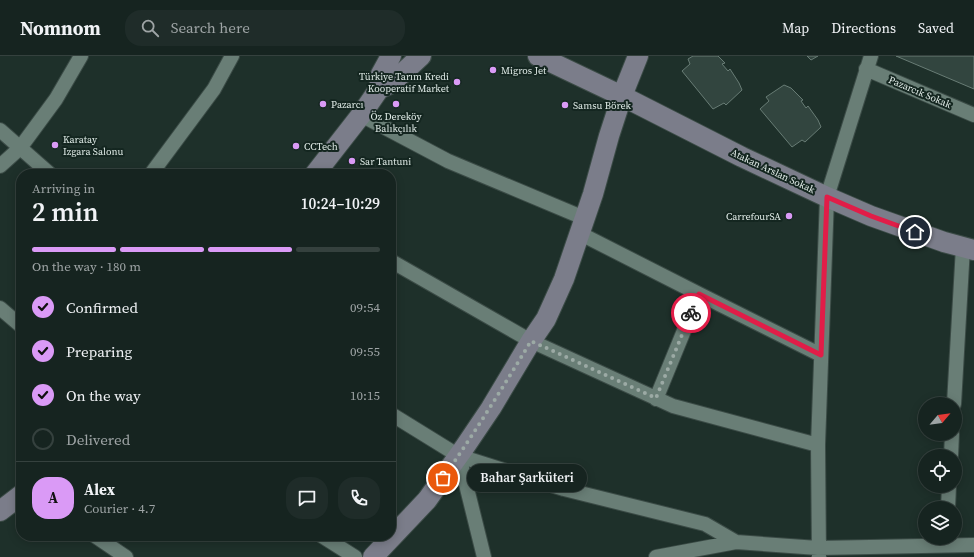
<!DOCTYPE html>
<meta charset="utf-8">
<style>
:root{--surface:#162420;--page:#1f2c29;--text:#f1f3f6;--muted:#9ea4a5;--line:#35413e;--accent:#da9af6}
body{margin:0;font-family:"Source Serif 4",serif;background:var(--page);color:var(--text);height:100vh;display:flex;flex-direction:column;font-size:15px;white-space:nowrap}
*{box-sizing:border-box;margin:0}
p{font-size:13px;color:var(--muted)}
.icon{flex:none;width:22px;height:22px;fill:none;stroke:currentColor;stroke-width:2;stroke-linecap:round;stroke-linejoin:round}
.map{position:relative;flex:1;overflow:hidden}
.side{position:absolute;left:16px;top:113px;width:380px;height:372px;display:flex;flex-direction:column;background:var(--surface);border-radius:16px;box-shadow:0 2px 10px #0003,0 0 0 1px var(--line)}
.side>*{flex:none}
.needle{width:26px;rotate:61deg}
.fabs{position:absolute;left:918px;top:341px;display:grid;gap:8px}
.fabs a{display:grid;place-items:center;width:44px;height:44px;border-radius:50%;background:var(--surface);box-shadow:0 2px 10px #0003,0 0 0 1px var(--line);font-size:20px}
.pin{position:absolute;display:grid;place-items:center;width:34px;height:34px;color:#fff;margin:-17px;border:2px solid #fff;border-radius:50%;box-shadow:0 1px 4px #0007}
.courier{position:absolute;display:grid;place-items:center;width:40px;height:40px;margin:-20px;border:3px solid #e11d48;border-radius:50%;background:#fff;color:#222;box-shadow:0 1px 5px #0007}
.bubble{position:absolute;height:28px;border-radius:14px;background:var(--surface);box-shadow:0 2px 10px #0003,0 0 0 1px var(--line);font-size:13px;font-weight:600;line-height:28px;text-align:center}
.overview em{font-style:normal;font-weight:600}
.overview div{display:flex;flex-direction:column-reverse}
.overview{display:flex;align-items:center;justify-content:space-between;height:68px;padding:0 16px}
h1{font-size:26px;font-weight:600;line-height:30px}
.bar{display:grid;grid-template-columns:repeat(4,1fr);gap:6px 4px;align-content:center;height:48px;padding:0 16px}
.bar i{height:5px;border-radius:3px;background:var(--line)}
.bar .active{background:var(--accent)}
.bar p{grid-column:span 4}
.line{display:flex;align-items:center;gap:10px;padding:0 16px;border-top:1px solid var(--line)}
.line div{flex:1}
.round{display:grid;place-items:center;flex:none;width:42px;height:42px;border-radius:16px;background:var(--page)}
ol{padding:0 16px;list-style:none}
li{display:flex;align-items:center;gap:12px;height:44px}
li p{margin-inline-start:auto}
li .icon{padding:4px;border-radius:50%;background:var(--accent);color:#111;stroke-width:4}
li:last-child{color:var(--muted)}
li i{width:22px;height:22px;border:2px solid var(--line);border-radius:50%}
header{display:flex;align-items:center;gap:24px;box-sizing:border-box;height:56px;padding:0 20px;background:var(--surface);border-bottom:1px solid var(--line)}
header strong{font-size:19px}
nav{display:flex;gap:22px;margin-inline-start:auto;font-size:14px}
.search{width:280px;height:36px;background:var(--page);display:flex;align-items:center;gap:10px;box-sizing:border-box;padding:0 14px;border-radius:16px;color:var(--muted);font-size:15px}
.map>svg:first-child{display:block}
</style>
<header>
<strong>Nomnom</strong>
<div class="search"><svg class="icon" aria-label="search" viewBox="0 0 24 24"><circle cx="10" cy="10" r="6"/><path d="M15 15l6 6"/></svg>Search here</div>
<nav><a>Map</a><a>Directions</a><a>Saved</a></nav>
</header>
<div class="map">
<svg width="974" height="501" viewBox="0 0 974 501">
<rect width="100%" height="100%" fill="#1e302a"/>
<!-- building -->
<path fill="#32453f" stroke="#687c75" d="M 693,0 L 718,0 L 725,7 L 722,8 L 728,15 L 730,13 L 739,27 L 742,34 L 726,49 L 724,47 L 713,53 L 682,15 L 690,8 L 688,3 Z
M 807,0 L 818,0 L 811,4 Z
M 896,0 L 974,0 L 974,33 Z
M 784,29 L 791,32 L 803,44 L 801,45 L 806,52 L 808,50 L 818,64 L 821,71 L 805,86 L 802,84 L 792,91 L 760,53 L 769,45 L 766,41 Z"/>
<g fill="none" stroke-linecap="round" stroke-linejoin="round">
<defs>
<path id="street" d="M 866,13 L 974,59
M 361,59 L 448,105 L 584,162
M 0,74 L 50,118
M 0,110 L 20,92 L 56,43 L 81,0
M 151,118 L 214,33 L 232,0
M 579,177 L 699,238 L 821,299
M 391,205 L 531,285 L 673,350 L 818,389
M 0,252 L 21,270
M 656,343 L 699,238
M 954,348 L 963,191
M 391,358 L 459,400 L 484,501
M 459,400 L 564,433 L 705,468 L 736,486
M 951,400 L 952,378
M 948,452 L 949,430
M 95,480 L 126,501
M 322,480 L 355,501
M 656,501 L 736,486 L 818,492 L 974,489
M 819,501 L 818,389 L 827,141 L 871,0"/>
<path id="secondary" d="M 538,0 L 622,40 L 742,101 L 827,141 L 871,160 L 944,186 L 974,194
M 379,33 L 392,27 L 421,0
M 315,118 L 361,59 L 379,33 L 381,18 L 391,0
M 0,455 L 21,439
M 373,501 L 427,444 L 464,392 L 491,352 L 531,285 L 546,263 L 564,223 L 593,138 L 609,80 L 622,40 L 638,0"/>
</defs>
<!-- street casing -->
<use href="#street" stroke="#3b4b46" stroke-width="16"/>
<!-- secondary casing -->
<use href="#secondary" stroke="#3b4b46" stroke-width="22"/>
<!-- street -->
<use href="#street" stroke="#697e76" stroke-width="14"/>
<!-- secondary -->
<use href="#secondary" stroke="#7b7d8a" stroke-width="20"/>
</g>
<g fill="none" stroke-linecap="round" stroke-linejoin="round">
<!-- done -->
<path stroke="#9caaa5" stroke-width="4" stroke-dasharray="0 7.2" d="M 443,422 C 474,378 503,331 531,285 L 656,342 L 691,257"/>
<!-- route -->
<path stroke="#e11d48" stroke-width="5" d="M 691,257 L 699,238 L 821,299 L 827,141 L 871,160 L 915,176"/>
</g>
<!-- markers -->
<g fill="#da9af6" stroke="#142620" stroke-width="1.5">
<circle cx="493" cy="14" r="4"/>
<circle cx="457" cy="26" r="4"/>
<circle cx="323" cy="48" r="4"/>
<circle cx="396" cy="48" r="4"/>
<circle cx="565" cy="49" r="4"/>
<circle cx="55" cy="89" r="4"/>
<circle cx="296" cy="90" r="4"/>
<circle cx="352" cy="105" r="4"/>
<circle cx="789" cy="160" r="4"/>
</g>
<g text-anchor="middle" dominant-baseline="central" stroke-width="4" stroke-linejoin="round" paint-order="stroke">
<!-- poi labels -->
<g font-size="10" fill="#e0ebe7" stroke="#142620" text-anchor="start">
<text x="501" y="14">Migros Jet</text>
<text x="449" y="20" text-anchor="end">Türkiye Tarım Kredi<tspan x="449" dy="12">Kooperatif Market</tspan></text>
<text x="331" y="48">Pazarcı</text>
<text x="573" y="49">Samsu Börek</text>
<text x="396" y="60" text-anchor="middle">Öz Dereköy<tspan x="396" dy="12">Balıkçılık</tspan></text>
<text x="63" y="83">Karatay<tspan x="63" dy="12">Izgara Salonu</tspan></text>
<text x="304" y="90">CCTech</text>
<text x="360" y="105">Sar Tantuni</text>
<text x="781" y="160" text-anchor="end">CarrefourSA</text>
</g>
<!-- street labels -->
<g font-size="10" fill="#e0ebe7" stroke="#142620">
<text transform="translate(920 36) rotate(23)">Pazarcık Sokak</text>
<text transform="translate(773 115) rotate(25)">Atakan Arslan Sokak</text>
</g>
</g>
</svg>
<div class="fabs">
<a><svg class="needle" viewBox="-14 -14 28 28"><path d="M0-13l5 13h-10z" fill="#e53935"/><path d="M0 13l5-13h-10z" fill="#9ea4a5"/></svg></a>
<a><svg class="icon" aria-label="locate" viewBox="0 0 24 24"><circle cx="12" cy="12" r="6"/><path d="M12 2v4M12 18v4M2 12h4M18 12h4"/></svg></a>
<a><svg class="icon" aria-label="layers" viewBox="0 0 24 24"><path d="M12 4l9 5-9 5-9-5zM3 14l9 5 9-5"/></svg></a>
</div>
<div class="pin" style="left:443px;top:422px;background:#ea580c"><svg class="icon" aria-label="bag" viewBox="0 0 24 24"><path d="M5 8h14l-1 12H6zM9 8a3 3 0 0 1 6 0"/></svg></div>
<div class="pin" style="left:915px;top:176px;background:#1f2937"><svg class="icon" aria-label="home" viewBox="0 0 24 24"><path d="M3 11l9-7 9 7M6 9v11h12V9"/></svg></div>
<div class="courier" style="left:691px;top:257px"><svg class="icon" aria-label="bike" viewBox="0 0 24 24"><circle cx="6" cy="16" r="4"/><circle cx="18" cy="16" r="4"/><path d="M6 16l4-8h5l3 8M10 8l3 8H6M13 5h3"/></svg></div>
<div class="bubble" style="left:467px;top:408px;width:120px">Bahar Şarküteri</div>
<section class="side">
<div class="overview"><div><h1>2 min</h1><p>Arriving in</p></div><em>10:24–10:29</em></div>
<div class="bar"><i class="active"></i><i class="active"></i><i class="active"></i><i></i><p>On the way · 180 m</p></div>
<ol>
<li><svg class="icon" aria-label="check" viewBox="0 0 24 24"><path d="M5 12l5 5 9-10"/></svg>Confirmed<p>09:54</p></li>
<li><svg class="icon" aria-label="check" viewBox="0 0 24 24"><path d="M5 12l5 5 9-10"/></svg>Preparing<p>09:55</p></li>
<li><svg class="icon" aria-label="check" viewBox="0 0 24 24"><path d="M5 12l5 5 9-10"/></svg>On the way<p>10:15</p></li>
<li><i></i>Delivered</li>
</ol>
<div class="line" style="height:72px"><b class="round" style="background:var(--accent);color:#111">A</b><div><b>Alex</b><p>Courier · 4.7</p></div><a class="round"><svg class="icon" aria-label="chat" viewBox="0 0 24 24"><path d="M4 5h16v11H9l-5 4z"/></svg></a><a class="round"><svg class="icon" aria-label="phone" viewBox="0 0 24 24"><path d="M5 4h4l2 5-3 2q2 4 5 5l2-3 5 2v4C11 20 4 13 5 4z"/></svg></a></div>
</section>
</div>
